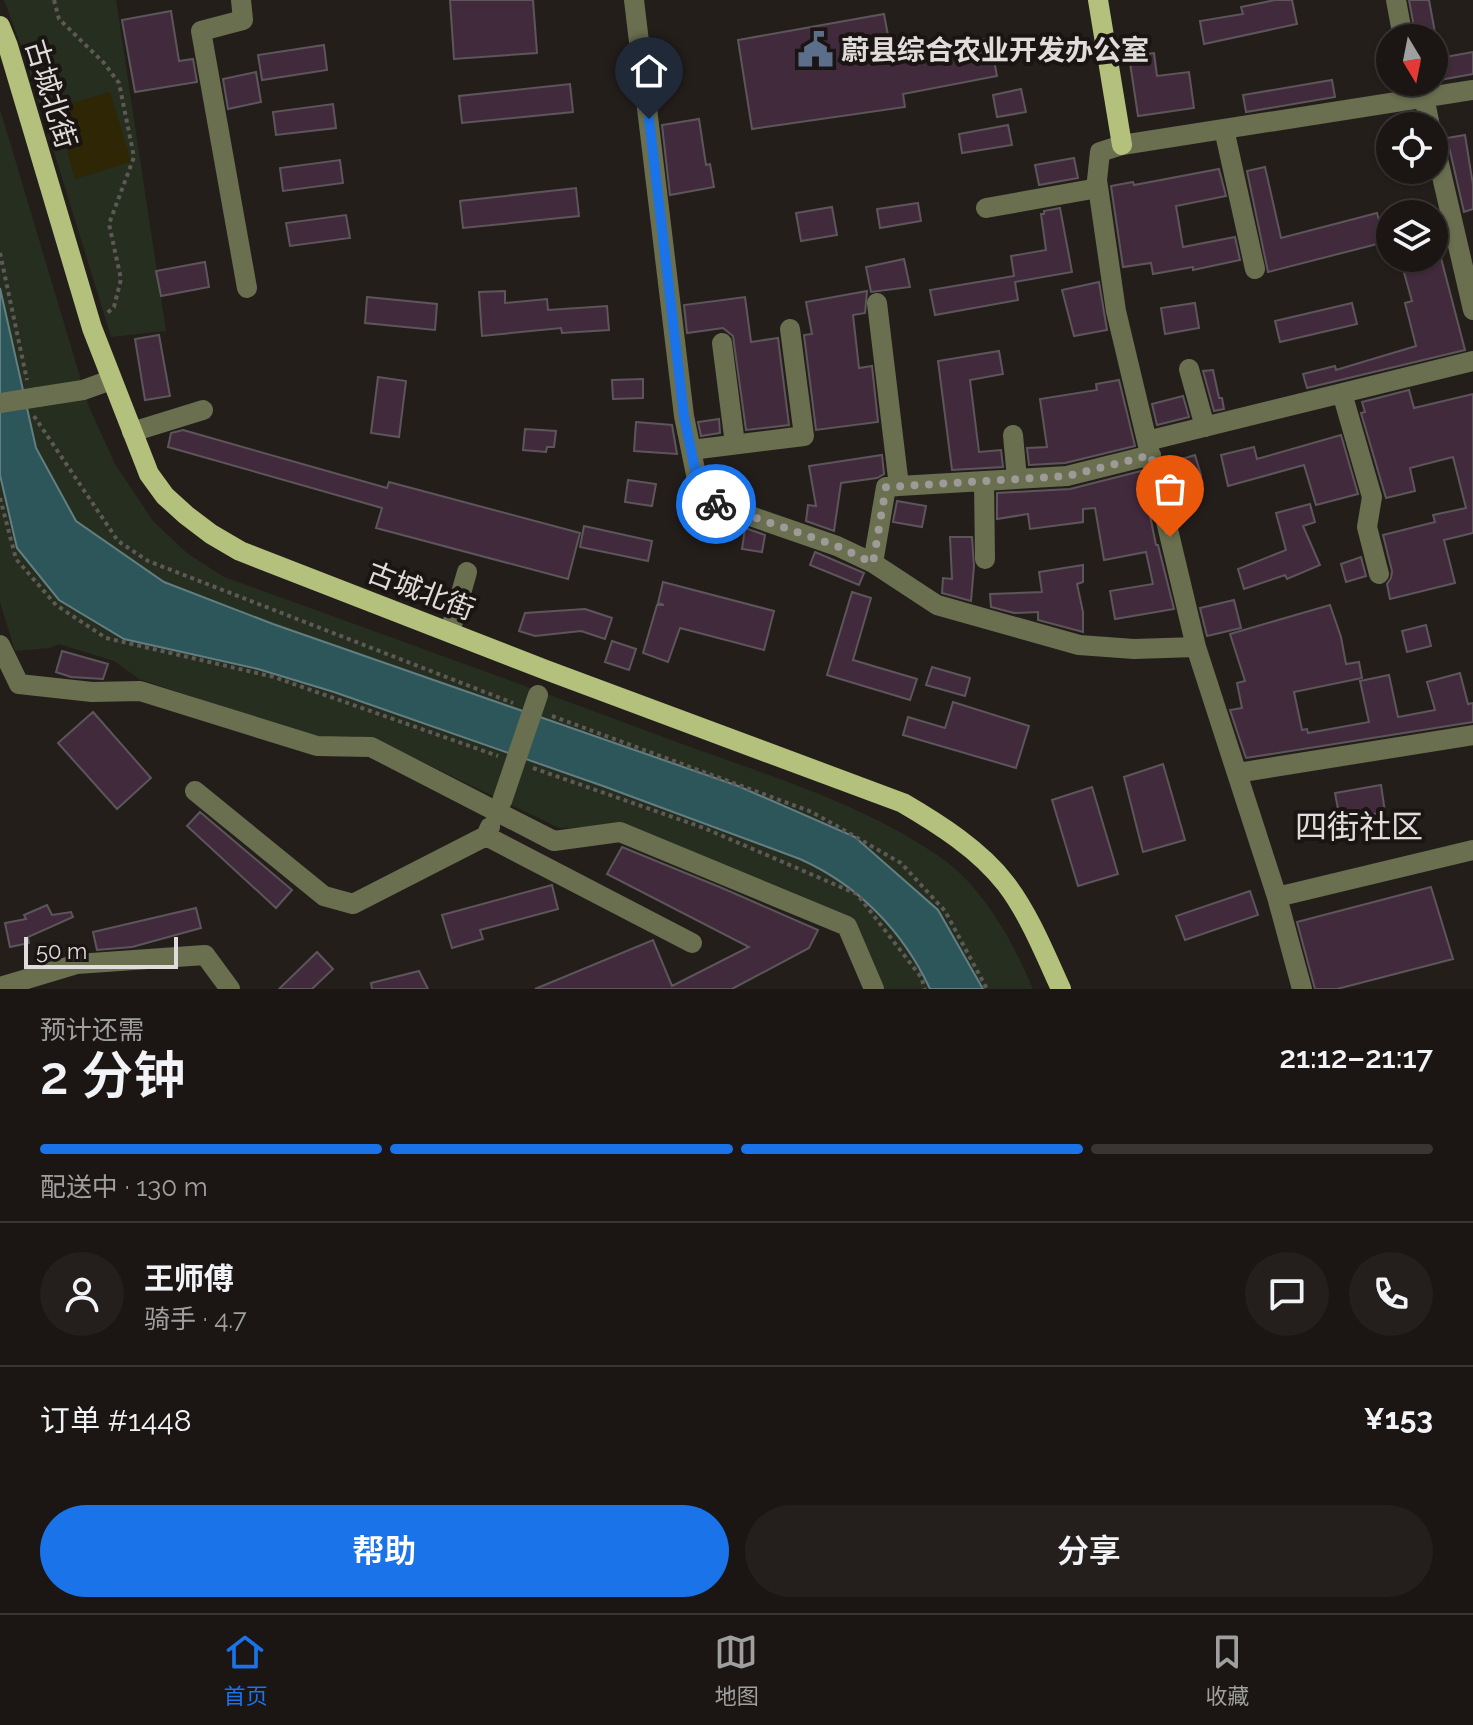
<!DOCTYPE html>
<html lang="zh">
<meta charset="utf-8">
<style>
:root{--surface:#1b1614;--page:#241f1d;--text:#f1f3f6;--muted:#a09fa0;--line:#393534;--accent:#1a73e8}
body{margin:0;font-family:Raleway,"Noto Sans SC",sans-serif;background:var(--page);color:var(--text);height:100vh;display:flex;flex-direction:column;font-size:30px;white-space:nowrap}
*{box-sizing:border-box;margin:0}
p{font-size:26px;color:var(--muted)}
.icon{flex:none;width:44px;height:44px;fill:none;stroke:currentColor;stroke-width:2;stroke-linecap:round;stroke-linejoin:round}
.map{position:relative;height:989px;overflow:hidden}
.drawer{display:flex;flex-direction:column;background:var(--surface);flex:1}
.drawer>*{flex:none}
.needle{width:52px;rotate:170deg}
.controls{position:absolute;left:1376px;top:24px;display:grid;gap:16px}
.controls a{display:grid;place-items:center;width:72px;height:72px;border-radius:50%;background:var(--surface);box-shadow:0 2px 6px #0004,0 0 0 2px var(--line);font-size:40px}
.scale{position:absolute;left:24px;bottom:20px;width:154px;box-sizing:border-box;padding-left:8px;border:4px solid #e0dcdb;border-top:0;font-size:22px;line-height:28px;white-space:nowrap;color:#e0dcdb;-webkit-text-stroke:6px #1a1512;paint-order:stroke}
.pin{position:absolute;display:grid;place-items:center;width:68px;height:68px;color:#fff;margin:-82px -34px;border-radius:50% 50% 50% 0;rotate:-45deg;box-shadow:0 0 8px #0007}
.pin .icon{rotate:45deg}
.courier{position:absolute;display:grid;place-items:center;width:80px;height:80px;margin:-40px;border:6px solid #1a73e8;border-radius:50%;background:#fff;color:#222;box-shadow:0 2px 10px #0007}
.head em{font-style:normal;font-weight:600}
.head div{display:flex;flex-direction:column-reverse}
.head{display:flex;align-items:center;justify-content:space-between;height:136px;padding:0 40px}
h1{font-size:52px;font-weight:600;line-height:60px}
.bar{display:grid;grid-template-columns:repeat(4,1fr);gap:12px 8px;align-content:center;height:96px;padding:0 40px}
.bar i{height:10px;border-radius:6px;background:var(--line)}
.bar .current{background:var(--accent)}
.bar p{grid-column:span 4}
.line{display:flex;align-items:center;gap:20px;padding:0 40px;border-top:2px solid var(--line)}
.line div{flex:1}
.round{display:grid;place-items:center;flex:none;width:84px;height:84px;border-radius:42px;background:var(--page)}
.cta{display:flex;gap:16px;margin-top:auto;padding:16px 40px}
.cta a{flex:1;height:92px;border-radius:48px;background:var(--accent);color:#fff;font-size:32px;font-weight:600;line-height:92px;text-align:center}
.cta a+a{background:var(--page);color:var(--text)}
.tab-bar{display:flex;justify-content:space-around;align-items:center;height:112px;border-top:2px solid var(--line);background:var(--surface);font-size:22px;color:var(--muted)}
.tab-bar a{display:grid;justify-items:center;gap:4px}
.tab-bar .current{color:var(--accent)}
.map>svg:first-child{display:block}
</style>
<div class="map">
<svg width="1473" height="989" viewBox="0 0 1473 989">
<rect width="100%" height="100%" fill="#241e1b"/>
<!-- green -->
<path fill="#262e1f" d="M 4,0 L 116,0 L 166,331 L 111,337 L 23,51 Z
M 0,109 L 89,407 L 115,464 L 153,521 L 187,553 L 224,577 C 374,631 524,685 674,741 C 763,774 861,802 940,857 C 983,887 1013,941 1033,989 L 884,989 L 854,918 L 621,826 L 559,828 L 389,746 L 352,736 L 314,737 L 139,679 L 114,661 L 59,644 L 50,648 L 15,651 L 0,602 Z"/>
<!-- sand -->
<path fill="#2e2605" d="M 110,92 L 131,162 L 75,179 L 55,108 Z"/>
<!-- water -->
<path fill="#2c565a" stroke="#627e81" stroke-width="2" d="M 0,288 L 36,448 L 76,521 L 164,582 L 273,624 L 738,786 L 855,837 L 938,910 L 983,989 L 930,989 C 903,931 858,885 800,859 L 603,786 L 334,692 L 258,669 L 124,639 L 59,600 L 17,548 L 0,475 Z"/>
<!-- building -->
<path fill="#422a3d" stroke="#5c565b" stroke-width="2" d="M 450,0 L 533,0 L 537,53 L 454,59 Z
M 1275,0 L 1292,0 L 1297,24 L 1204,44 L 1200,21 L 1243,14 L 1241,7 Z
M 1409,0 L 1429,0 L 1436,38 L 1416,38 Z
M 171,11 L 179,61 L 193,59 L 197,82 L 135,92 L 122,20 Z
M 884,14 L 892,57 L 990,38 L 997,76 L 903,94 L 905,107 L 752,129 L 738,40 Z
M 324,45 L 327,70 L 262,80 L 258,55 Z
M 1473,52 L 1473,74 L 1434,81 L 1434,59 Z
M 1154,53 L 1157,76 L 1189,72 L 1194,108 L 1138,116 L 1129,56 Z
M 256,72 L 261,102 L 228,109 L 223,79 Z
M 1332,80 L 1335,97 L 1246,112 L 1243,95 Z
M 570,84 L 573,112 L 462,123 L 459,96 Z
M 1021,89 L 1026,112 L 997,117 L 993,95 Z
M 333,104 L 336,128 L 276,135 L 273,112 Z
M 699,119 L 706,165 L 710,164 L 714,187 L 670,195 L 662,125 Z
M 1008,125 L 1012,145 L 962,153 L 959,134 Z
M 1465,135 L 1473,185 L 1473,209 L 1464,212 L 1447,138 Z
M 1074,158 L 1078,178 L 1039,185 L 1035,165 Z
M 340,160 L 343,183 L 283,191 L 280,168 Z
M 1265,167 L 1281,238 L 1377,213 L 1385,242 L 1268,272 L 1247,171 Z
M 1219,169 L 1226,196 L 1176,206 L 1183,247 L 1235,237 L 1240,260 L 1193,270 L 1193,267 L 1153,274 L 1151,263 L 1123,267 L 1111,186 L 1133,182 L 1134,185 Z
M 576,188 L 579,216 L 463,228 L 460,201 Z
M 918,203 L 921,221 L 880,228 L 877,209 Z
M 832,207 L 837,235 L 801,241 L 796,213 Z
M 1060,208 L 1072,272 L 1015,282 L 1018,300 L 935,315 L 930,290 L 1014,276 L 1011,256 L 1046,250 L 1041,214 L 1044,214 L 1044,211 Z
M 346,215 L 350,238 L 290,246 L 286,223 Z
M 1414,258 L 1441,258 L 1465,350 L 1307,388 L 1303,374 L 1335,366 L 1336,370 L 1416,346 L 1405,303 L 1412,301 L 1401,262 Z
M 904,259 L 910,287 L 871,292 L 866,267 Z
M 205,262 L 209,287 L 161,296 L 156,271 Z
M 1099,282 L 1107,330 L 1074,336 L 1062,290 Z
M 505,291 L 505,303 L 547,299 L 548,310 L 607,306 L 609,330 L 562,333 L 561,328 L 482,336 L 479,292 Z
M 867,291 L 865,313 L 853,315 L 859,368 L 872,366 L 878,422 L 816,430 L 804,335 L 812,334 L 806,302 Z
M 367,297 L 437,304 L 435,330 L 365,323 Z
M 745,297 L 751,342 L 778,338 L 789,425 L 746,430 L 733,336 L 723,328 L 687,333 L 684,305 Z
M 1195,303 L 1199,328 L 1165,334 L 1161,308 Z
M 1352,303 L 1357,324 L 1280,342 L 1275,321 Z
M 159,335 L 170,396 L 145,400 L 135,339 Z
M 999,351 L 1003,374 L 970,380 L 979,452 L 1001,450 L 1003,467 L 952,470 L 938,361 Z
M 1213,370 L 1219,398 L 1222,398 L 1224,409 L 1214,411 L 1203,371 Z
M 378,377 L 406,381 L 399,437 L 371,433 Z
M 643,379 L 643,398 L 613,399 L 612,380 Z
M 1119,380 L 1135,446 L 1065,463 L 1029,465 L 1027,448 L 1047,447 L 1040,399 L 1097,390 L 1096,384 Z
M 1409,390 L 1414,408 L 1473,394 L 1473,533 L 1444,540 L 1455,583 L 1390,599 L 1387,584 L 1391,578 L 1392,571 L 1383,535 L 1435,522 L 1433,515 L 1466,508 L 1453,457 L 1410,468 L 1415,491 L 1386,498 L 1361,413 L 1365,412 L 1362,402 Z
M 1183,396 L 1189,417 L 1157,425 L 1152,404 Z
M 719,419 L 720,433 L 701,436 L 698,422 Z
M 636,422 L 672,425 L 677,454 L 634,451 Z
M 525,429 L 556,431 L 554,447 L 547,447 L 546,452 L 523,450 Z
M 183,430 L 387,488 L 389,482 L 580,533 L 568,579 L 376,528 L 382,508 L 168,447 L 171,433 Z
M 1341,435 L 1358,494 L 1316,505 L 1304,465 L 1228,486 L 1221,455 L 1254,447 L 1257,459 Z
M 882,455 L 884,474 L 877,478 L 841,483 L 834,531 L 806,521 L 808,505 L 816,506 L 809,466 Z
M 1195,455 L 1201,475 L 1170,484 L 1166,464 Z
M 1141,471 L 1156,545 L 1158,545 L 1174,609 L 1115,619 L 1110,591 L 1153,584 L 1146,552 L 1104,560 L 1095,508 L 1083,509 L 1083,522 L 1030,529 L 1028,514 L 997,519 L 997,493 L 1070,489 Z
M 628,480 L 656,484 L 652,506 L 625,502 Z
M 897,501 L 926,506 L 922,527 L 893,522 Z
M 1310,504 L 1315,522 L 1303,526 L 1320,565 L 1287,579 L 1285,575 L 1244,589 L 1238,569 L 1286,550 L 1276,513 Z
M 584,526 L 652,541 L 648,561 L 580,547 Z
M 745,528 L 765,535 L 762,552 L 742,549 Z
M 950,537 L 972,537 L 974,566 L 971,601 L 942,593 L 943,578 L 952,579 Z
M 815,552 L 864,573 L 859,585 L 810,565 Z
M 1361,557 L 1366,576 L 1346,582 L 1341,564 Z
M 1083,565 L 1083,582 L 1077,584 L 1083,612 L 1083,632 L 1038,620 L 1038,612 L 1014,613 L 991,607 L 990,594 L 1042,592 L 1039,572 Z
M 663,582 L 774,611 L 764,650 L 680,628 L 668,662 L 643,653 L 657,605 L 664,605 L 658,603 Z
M 852,592 L 871,598 L 853,660 L 917,679 L 910,700 L 827,675 Z
M 1234,600 L 1241,628 L 1207,636 L 1200,608 Z
M 1330,605 L 1341,637 L 1346,664 L 1359,662 L 1362,678 L 1294,692 L 1302,730 L 1307,729 L 1308,733 L 1369,722 L 1360,681 L 1389,675 L 1398,717 L 1435,710 L 1427,682 L 1460,673 L 1468,704 L 1473,703 L 1473,722 L 1246,758 L 1230,710 L 1242,708 L 1237,683 L 1245,681 L 1230,634 Z
M 585,609 L 612,618 L 605,639 L 581,631 L 535,636 L 519,631 L 525,613 Z
M 1426,625 L 1431,646 L 1407,652 L 1402,631 Z
M 612,641 L 636,649 L 629,670 L 605,662 Z
M 62,651 L 108,664 L 103,679 L 71,677 L 56,672 Z
M 932,667 L 970,678 L 965,696 L 926,685 Z
M 953,702 L 1029,726 L 1016,768 L 903,735 L 908,717 L 945,728 Z
M 93,712 L 151,778 L 117,809 L 58,743 Z
M 1163,764 L 1185,840 L 1143,852 L 1124,777 Z
M 1381,785 L 1385,812 L 1340,820 L 1335,793 Z
M 1092,787 L 1118,874 L 1078,886 L 1052,800 Z
M 200,812 L 292,890 L 276,908 L 187,826 Z
M 622,847 L 722,888 L 818,930 L 809,948 L 732,989 L 535,989 L 653,940 L 672,986 L 749,947 L 607,874 Z
M 552,885 L 558,909 L 480,930 L 483,939 L 452,948 L 442,915 Z
M 1431,887 L 1453,959 L 1337,989 L 1315,989 L 1297,922 Z
M 1250,891 L 1258,915 L 1185,940 L 1176,916 Z
M 47,905 L 52,915 L 71,912 L 73,917 L 28,937 L 29,943 L 10,947 L 5,923 L 26,919 L 24,915 Z
M 196,908 L 201,928 L 132,947 L 97,950 L 93,932 Z
M 317,952 L 333,969 L 312,989 L 279,989 Z
M 419,971 L 428,989 L 372,989 L 371,983 Z"/>
<g fill="none" stroke-linecap="round" stroke-linejoin="round">
<!-- path -->
<path stroke="#5e5957" stroke-width="4" stroke-dasharray="4 4" stroke-linecap="butt" d="M 54,0 L 59,19 L 104,63 L 119,83 L 134,157 L 109,224 L 121,279 L 114,307 L 106,314
M 0,253 L 27,380
M 34,416 L 118,541 L 148,561 L 513,703
M 0,498 L 16,559 L 56,605 L 106,638 L 274,677 L 498,756
M 552,716 L 812,812 L 901,863 L 945,911 L 987,989
M 533,768 L 704,828 L 857,894 L 921,977 L 925,989"/>
<!-- minor -->
<path stroke="#696f4f" stroke-width="20" d="M 241,0 L 243,20 L 201,31 L 247,288
M 634,0 L 684,416 L 701,499 L 837,546 L 873,563 L 937,605 L 1079,645 L 1134,649 L 1196,647
M 1396,0 L 1403,38
M 1421,82 L 1430,126
M 1473,90 L 1122,145 L 1100,152 L 1097,180 L 1116,311 L 1196,647 L 1277,897 L 1473,850
M 1224,129 L 1255,269
M 1434,142 L 1473,310
M 986,208 L 1098,188
M 877,303 L 899,486 L 1067,476 L 1151,455
M 722,343 L 735,444
M 1189,369 L 1205,427
M 1342,393 L 1372,497 L 1367,527 L 1379,574
M 38,397 L 83,390 L 111,380
M 132,432 L 203,410
M 1013,435 L 1017,479
M 1147,441 L 1473,361
M 691,450 L 804,436 L 790,329
M 984,481 L 985,559
M 873,563 L 886,487 L 899,486
M 450,632 L 467,572
M 0,645 L 19,684 L 92,692 L 140,691 L 317,746 L 371,747 L 554,841 L 620,832 L 847,926 L 874,989
M 1237,773 L 1473,735
M 195,791 L 324,896 L 353,904 L 486,836
M 490,827 L 486,836 L 692,943
M 1277,897 L 1302,989
M 0,987 L 77,964 L 205,955 L 230,989"/>
<!-- major -->
<path stroke="#b4c17d" stroke-width="20" d="M 1098,0 L 1122,145
M 0,26 L 8,46 L 92,328 L 149,474 L 165,496 L 186,515 L 211,534 L 240,551 L 546,670 L 903,803 C 939,824 980,850 1006,884 C 1029,914 1045,954 1061,989"/>
<!-- minor-bridge -->
<path stroke="#696f4f" stroke-width="20" d="M 0,403 L 38,397
M 502,801 L 538,695"/>
</g>
<g fill="none" stroke-linecap="round" stroke-linejoin="round">
<!-- done -->
<path stroke="#9e9a98" stroke-width="8" stroke-dasharray="0 14.4" d="M 716,504 L 837,546 L 873,563 L 886,487 L 1067,476 L 1151,455 L 1170,537"/>
<!-- route -->
<path stroke="#1a73e8" stroke-width="10" d="M 649,119 L 684,416 L 701,499 L 716,504"/>
</g>
<!-- icons -->
<defs>
<symbol id="civic-bare" viewBox="-9 -9 18 18"><path d="M-.6-6.5H3V-4.5H.6V-3L4-1V1h2V6H-6V1h2V-1L-.6-3ZM-1.2 2.5V6h2.4V2.5Z" fill="#5c6f8a" stroke="#1a1512" stroke-width="2.5" paint-order="stroke"/></symbol>
</defs>
<g fill-rule="evenodd">
<use href="#civic-bare" x="790" y="24" width="51" height="51"/>
</g>
<g text-anchor="middle" dominant-baseline="central" stroke-width="8" stroke-linejoin="round" paint-order="stroke">
<!-- poi labels -->
<g font-size="28" font-weight="bold" fill="#e0dcdb" stroke="#1a1512" text-anchor="start">
<text x="841" y="50">蔚县综合农业开发办公室</text>
</g>
<!-- street labels -->
<g font-size="28" fill="#e0dcdb" stroke="#1a1512">
<text transform="translate(51 94) rotate(73)">古城北街</text>
<text transform="translate(421 591) rotate(21)">古城北街</text>
</g>
<!-- quarter labels -->
<g font-size="32" fill="#e0dcdb" stroke="#1a1512">
<text x="1359" y="826">四街社区</text>
</g>
</g>
</svg>
<div class="controls">
<a><svg class="needle" viewBox="-14 -14 28 28"><path d="M0-13l5 13h-10z" fill="#e53935"/><path d="M0 13l5-13h-10z" fill="#a09fa0"/></svg></a>
<a><svg class="icon" aria-label="locate" viewBox="0 0 24 24"><circle cx="12" cy="12" r="6"/><path d="M12 2v4M12 18v4M2 12h4M18 12h4"/></svg></a>
<a><svg class="icon" aria-label="layers" viewBox="0 0 24 24"><path d="M12 4l9 5-9 5-9-5zM3 14l9 5 9-5"/></svg></a>
</div>
<div class="scale">50 m</div>
<div class="pin" style="left:1170px;top:537px;background:#ea580c"><svg class="icon" aria-label="bag" viewBox="0 0 24 24"><path d="M5 8h14l-1 12H6zM9 8a3 3 0 0 1 6 0"/></svg></div>
<div class="pin" style="left:649px;top:119px;background:#1f2937"><svg class="icon" aria-label="home" viewBox="0 0 24 24"><path d="M3 11l9-7 9 7M6 9v11h12V9"/></svg></div>
<div class="courier" style="left:716px;top:504px"><svg class="icon" aria-label="bike" viewBox="0 0 24 24"><circle cx="6" cy="16" r="4"/><circle cx="18" cy="16" r="4"/><path d="M6 16l4-8h5l3 8M10 8l3 8H6M13 5h3"/></svg></div>
</div>
<section class="drawer">
<div class="head"><div><h1>2 分钟</h1><p>预计还需</p></div><em>21:12–21:17</em></div>
<div class="bar"><i class="current"></i><i class="current"></i><i class="current"></i><i></i><p>配送中 · 130 m</p></div>
<div class="line" style="height:144px"><a class="round"><svg class="icon" aria-label="person" viewBox="0 0 24 24"><circle cx="12" cy="8" r="4"/><path d="M4 21q1-7 8-7t8 7"/></svg></a><div><b>王师傅</b><p>骑手 · 4.7</p></div><a class="round"><svg class="icon" aria-label="chat" viewBox="0 0 24 24"><path d="M4 5h16v11H9l-5 4z"/></svg></a><a class="round"><svg class="icon" aria-label="phone" viewBox="0 0 24 24"><path d="M5 4h4l2 5-3 2q2 4 5 5l2-3 5 2v4C11 20 4 13 5 4z"/></svg></a></div>
<div class="line" style="height:104px"><div>订单 #1448</div><b>¥153</b></div>
<div class="cta"><a>帮助</a><a>分享</a></div>
</section>
<nav class="tab-bar">
<a class="current"><svg class="icon" aria-label="home" viewBox="0 0 24 24"><path d="M3 11l9-7 9 7M6 9v11h12V9"/></svg>首页</a>
<a><svg class="icon" aria-label="map" viewBox="0 0 24 24"><path d="M3 6l6-2 6 2 6-2v14l-6 2-6-2-6 2zM9 4v14M15 6v14"/></svg>地图</a>
<a><svg class="icon" aria-label="saved" viewBox="0 0 24 24"><path d="M7 4h10v16l-5-4-5 4z"/></svg>收藏</a>
</nav>
